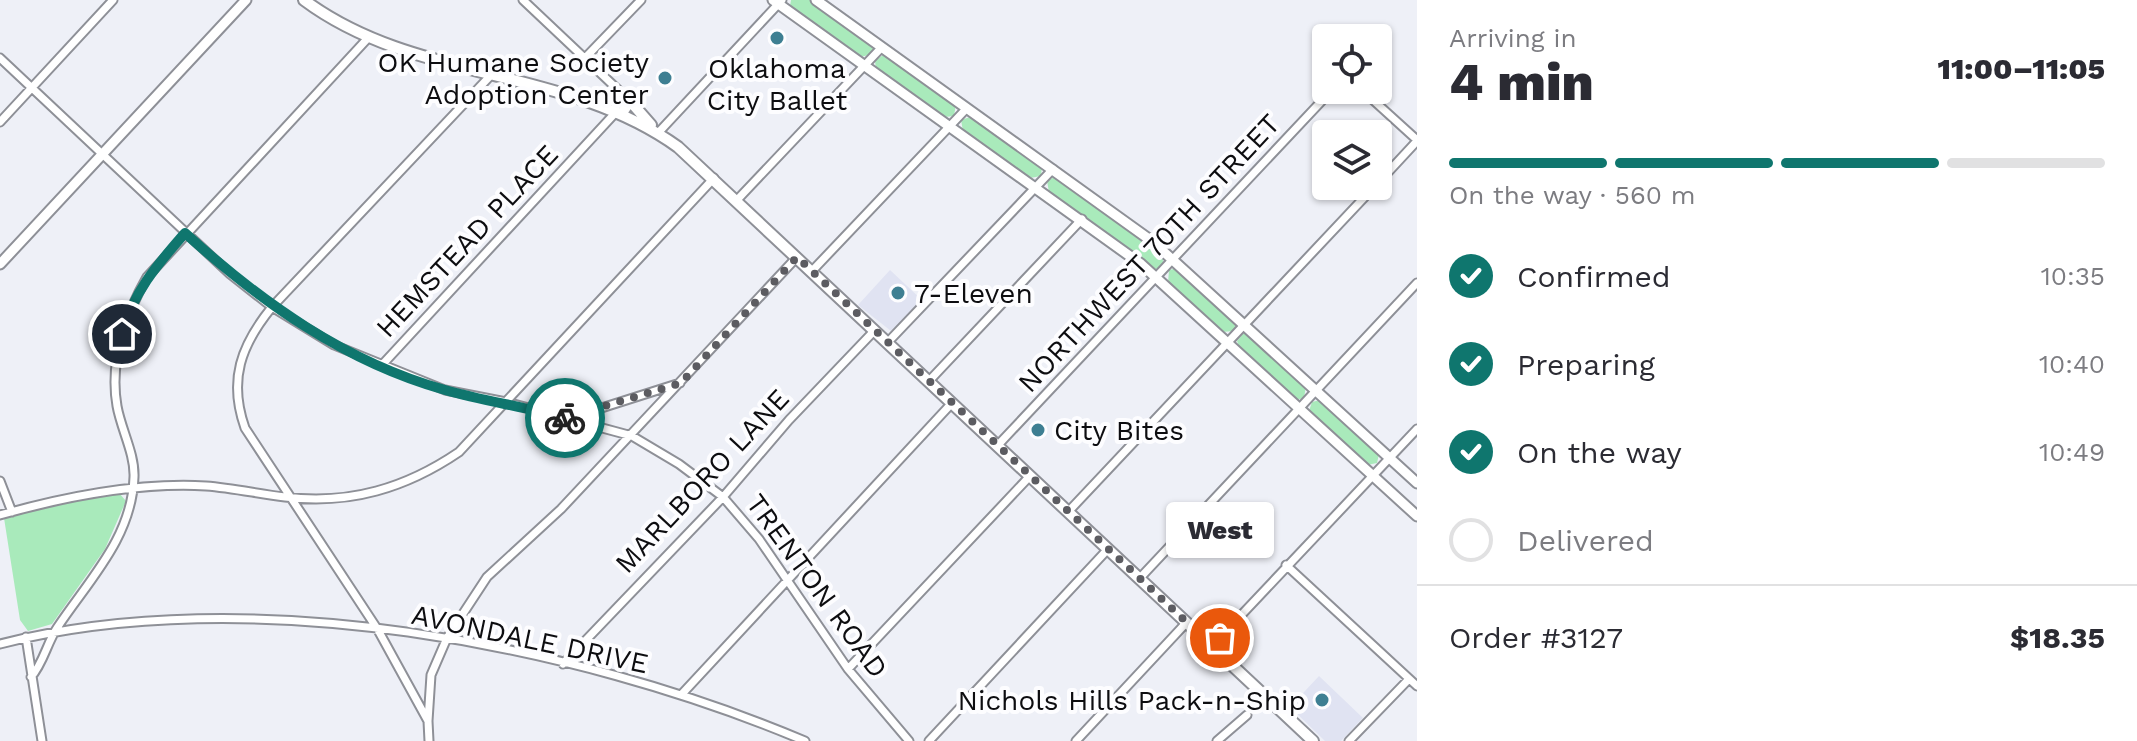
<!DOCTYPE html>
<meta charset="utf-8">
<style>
:root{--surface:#fff;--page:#f7f7f7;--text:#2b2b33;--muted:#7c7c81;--line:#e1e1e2;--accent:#0f766e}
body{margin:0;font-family:"Work Sans",sans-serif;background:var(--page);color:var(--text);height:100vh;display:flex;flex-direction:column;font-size:30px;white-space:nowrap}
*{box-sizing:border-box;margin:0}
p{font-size:26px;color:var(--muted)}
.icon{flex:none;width:44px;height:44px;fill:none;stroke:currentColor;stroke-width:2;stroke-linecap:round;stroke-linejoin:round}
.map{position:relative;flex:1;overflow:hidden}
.details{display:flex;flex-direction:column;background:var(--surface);width:720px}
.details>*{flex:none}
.buttons{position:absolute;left:1312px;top:24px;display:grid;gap:16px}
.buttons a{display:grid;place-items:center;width:80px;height:80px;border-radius:8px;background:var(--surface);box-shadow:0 2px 6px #0004;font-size:40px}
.pin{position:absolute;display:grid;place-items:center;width:68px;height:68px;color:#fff;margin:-34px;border:4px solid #fff;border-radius:50%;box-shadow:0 2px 8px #0007}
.courier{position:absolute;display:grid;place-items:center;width:80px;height:80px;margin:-40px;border:6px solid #0f766e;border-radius:50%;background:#fff;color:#222;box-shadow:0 2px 10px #0007}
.bubble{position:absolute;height:56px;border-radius:8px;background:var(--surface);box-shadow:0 2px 6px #0004;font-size:26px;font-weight:800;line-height:56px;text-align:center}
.head em{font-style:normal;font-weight:800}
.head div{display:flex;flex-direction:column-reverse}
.head{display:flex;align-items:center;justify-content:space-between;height:136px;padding:0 32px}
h1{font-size:52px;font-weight:800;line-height:60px}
.bar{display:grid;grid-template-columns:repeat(4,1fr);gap:12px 8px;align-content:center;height:96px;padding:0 32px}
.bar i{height:10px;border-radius:6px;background:var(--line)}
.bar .active{background:var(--accent)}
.bar p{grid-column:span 4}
.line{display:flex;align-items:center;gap:20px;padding:0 32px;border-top:2px solid var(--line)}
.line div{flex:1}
ol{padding:0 32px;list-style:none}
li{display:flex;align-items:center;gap:24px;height:88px}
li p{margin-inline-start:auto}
li .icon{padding:8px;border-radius:50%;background:var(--accent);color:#fff;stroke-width:4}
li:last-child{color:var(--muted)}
li i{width:44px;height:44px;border:4px solid var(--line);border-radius:50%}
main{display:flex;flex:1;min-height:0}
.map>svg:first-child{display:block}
</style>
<main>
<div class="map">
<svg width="1417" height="741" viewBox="0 0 1417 741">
<rect width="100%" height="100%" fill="#eef0f7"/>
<!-- built -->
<path fill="#e0e3f2" d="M 890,270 L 923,301 L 891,331 L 858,305 Z
M 1319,676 L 1363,718 L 1341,741 L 1325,741 L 1290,707 Z"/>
<!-- green -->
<path fill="#a9eabb" d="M 810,0 L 870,42 L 873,49 L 869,55 L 860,57 L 790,6 L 791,0 Z
M 883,55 L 956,104 L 954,116 L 944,117 L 876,69 L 875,61 Z
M 973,116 L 1042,166 L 1041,176 L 1030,178 L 963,131 L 961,120 Z
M 1056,176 L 1161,253 L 1164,265 L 1156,269 L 1150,267 L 1049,192 L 1047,181 Z
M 1178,268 L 1236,322 L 1234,331 L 1222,332 L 1168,283 L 1169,270 Z
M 1243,334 L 1248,334 L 1306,386 L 1304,398 L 1296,400 L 1240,349 L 1237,341 Z
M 1320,400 L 1379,454 L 1377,463 L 1367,465 L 1309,411 L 1312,402 Z
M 111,493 L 119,493 L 126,501 L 105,549 L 52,624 L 28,631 L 20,620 L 4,518 Z"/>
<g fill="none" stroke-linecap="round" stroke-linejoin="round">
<defs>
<path id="minor" d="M 523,0 L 630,101
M 0,58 L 230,274 L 272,307 L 334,345 L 445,390 L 506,402 L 632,436 L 679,464 L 723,497 L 759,539 L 848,669 L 909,741
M 585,58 L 641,0
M 1362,90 L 1417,140
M 0,122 L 113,0
M 658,133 L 782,0
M 1378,183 L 1417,141
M 737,200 L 882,47
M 812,271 L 967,108
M 888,342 L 1053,169
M 382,365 L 617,111
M 929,381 L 1082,219
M 570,418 L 680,383
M 998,445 L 1332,90
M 0,481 L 12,512
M 1068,512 L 1375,186
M 0,515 C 64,497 139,482 206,486 C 233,488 259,494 285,497 C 350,505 406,488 459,452 L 714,178
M 1286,565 L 1417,686
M 1139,579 L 1417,283
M 26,637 L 42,741
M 0,644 C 247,581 573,643 805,741
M 1212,646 L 1417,429
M 563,664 L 723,497 L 789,420 L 875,330
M 848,669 L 1030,476
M 31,677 C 43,664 47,643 57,628 C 88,581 132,538 134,477 C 135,454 121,429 117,406 C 109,360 125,316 147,277 L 368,38
M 681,695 L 952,403
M 428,721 L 431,675 L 447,638 L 487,577 L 561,509 L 797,257
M 429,741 L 428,721 L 378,630 L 245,428 C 228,380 241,345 272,307 L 492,74
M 929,741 L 1108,549
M 1076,741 L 1187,622
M 1217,741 L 1247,715
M 1349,741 L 1409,679"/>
<path id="tertiary" d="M 773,0 L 1141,264 L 1417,516
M 816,0 L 1153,242 L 1417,483
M 0,264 L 246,0"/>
<path id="secondary" d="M 304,0 C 415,83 566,66 678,147 L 1313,741
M 622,113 L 630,101 L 651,125"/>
</defs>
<!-- minor casing -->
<use href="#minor" stroke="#8e9097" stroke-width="11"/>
<!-- tertiary casing -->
<use href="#tertiary" stroke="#8e9097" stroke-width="13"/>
<!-- secondary casing -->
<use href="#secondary" stroke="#8e9097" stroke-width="14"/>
<!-- minor -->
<use href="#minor" stroke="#fff" stroke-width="7"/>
<!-- tertiary -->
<use href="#tertiary" stroke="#fff" stroke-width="9"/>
<!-- secondary -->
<use href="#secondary" stroke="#fff" stroke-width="10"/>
</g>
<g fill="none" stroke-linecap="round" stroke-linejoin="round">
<!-- done -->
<path stroke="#5c5c61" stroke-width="8" stroke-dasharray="0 14.4" d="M 565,418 L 681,383 L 797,257 L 1212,646 L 1220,638"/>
<!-- route -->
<path stroke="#0f766e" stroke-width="10" d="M 122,334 C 133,292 157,265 185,233 C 261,302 345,362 445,390 C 484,401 525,407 565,418"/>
</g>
<!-- markers -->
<g fill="#3e7f92" stroke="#fdfdff" stroke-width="3">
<circle cx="777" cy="38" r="8"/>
<circle cx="665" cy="78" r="8"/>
<circle cx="898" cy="293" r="8"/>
<circle cx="1038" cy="430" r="8"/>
<circle cx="1322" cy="700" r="8"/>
</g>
<g text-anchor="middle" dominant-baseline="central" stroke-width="8" stroke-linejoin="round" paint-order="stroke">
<!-- poi labels -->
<g font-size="28" fill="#0d0d10" stroke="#fdfdff" text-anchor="end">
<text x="649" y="62">OK Humane Society<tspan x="649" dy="32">Adoption Center</tspan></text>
<text x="777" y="68" text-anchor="middle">Oklahoma<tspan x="777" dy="32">City Ballet</tspan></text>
<text x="914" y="293" text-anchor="start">7-Eleven</text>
<text x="1054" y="430" text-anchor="start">City Bites</text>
<text x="1306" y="700">Nichols Hills Pack-n-Ship</text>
</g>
<!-- street labels -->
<g font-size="28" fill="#0d0d10" stroke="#fdfdff">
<text transform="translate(467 241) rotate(-47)">HEMSTEAD PLACE</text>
<text transform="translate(1149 253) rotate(-47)">NORTHWEST 70TH STREET</text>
<text transform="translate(702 481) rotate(-47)">MARLBORO LANE</text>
<text transform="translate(817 586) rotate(54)">TRENTON ROAD</text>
<text transform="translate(530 639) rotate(12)">AVONDALE DRIVE</text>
</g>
</g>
</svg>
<div class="buttons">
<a><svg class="icon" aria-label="locate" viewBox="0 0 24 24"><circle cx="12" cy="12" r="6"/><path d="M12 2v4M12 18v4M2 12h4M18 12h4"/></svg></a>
<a><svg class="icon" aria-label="layers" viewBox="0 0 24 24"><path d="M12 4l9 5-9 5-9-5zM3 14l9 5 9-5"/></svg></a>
</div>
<div class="pin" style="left:1220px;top:638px;background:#ea580c"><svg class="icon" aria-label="bag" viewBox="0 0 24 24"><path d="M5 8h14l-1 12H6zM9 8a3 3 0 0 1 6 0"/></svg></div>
<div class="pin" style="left:122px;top:334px;background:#1f2937"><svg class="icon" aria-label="home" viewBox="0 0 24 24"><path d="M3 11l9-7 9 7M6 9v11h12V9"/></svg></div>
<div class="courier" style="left:565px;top:418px"><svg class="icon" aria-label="bike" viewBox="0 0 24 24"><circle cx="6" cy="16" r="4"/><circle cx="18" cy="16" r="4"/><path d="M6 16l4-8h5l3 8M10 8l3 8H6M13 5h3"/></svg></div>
<div class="bubble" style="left:1166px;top:502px;width:108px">West</div>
</div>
<section class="details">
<div class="head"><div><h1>4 min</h1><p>Arriving in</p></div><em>11:00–11:05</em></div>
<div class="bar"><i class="active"></i><i class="active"></i><i class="active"></i><i></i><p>On the way · 560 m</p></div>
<ol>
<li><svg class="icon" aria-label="check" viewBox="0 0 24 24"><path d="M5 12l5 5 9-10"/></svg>Confirmed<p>10:35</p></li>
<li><svg class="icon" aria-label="check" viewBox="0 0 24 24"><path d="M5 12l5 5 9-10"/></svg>Preparing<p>10:40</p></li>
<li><svg class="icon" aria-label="check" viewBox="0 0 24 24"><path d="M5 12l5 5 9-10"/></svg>On the way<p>10:49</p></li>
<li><i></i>Delivered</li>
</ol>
<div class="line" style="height:104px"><div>Order #3127</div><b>$18.35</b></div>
</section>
</main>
